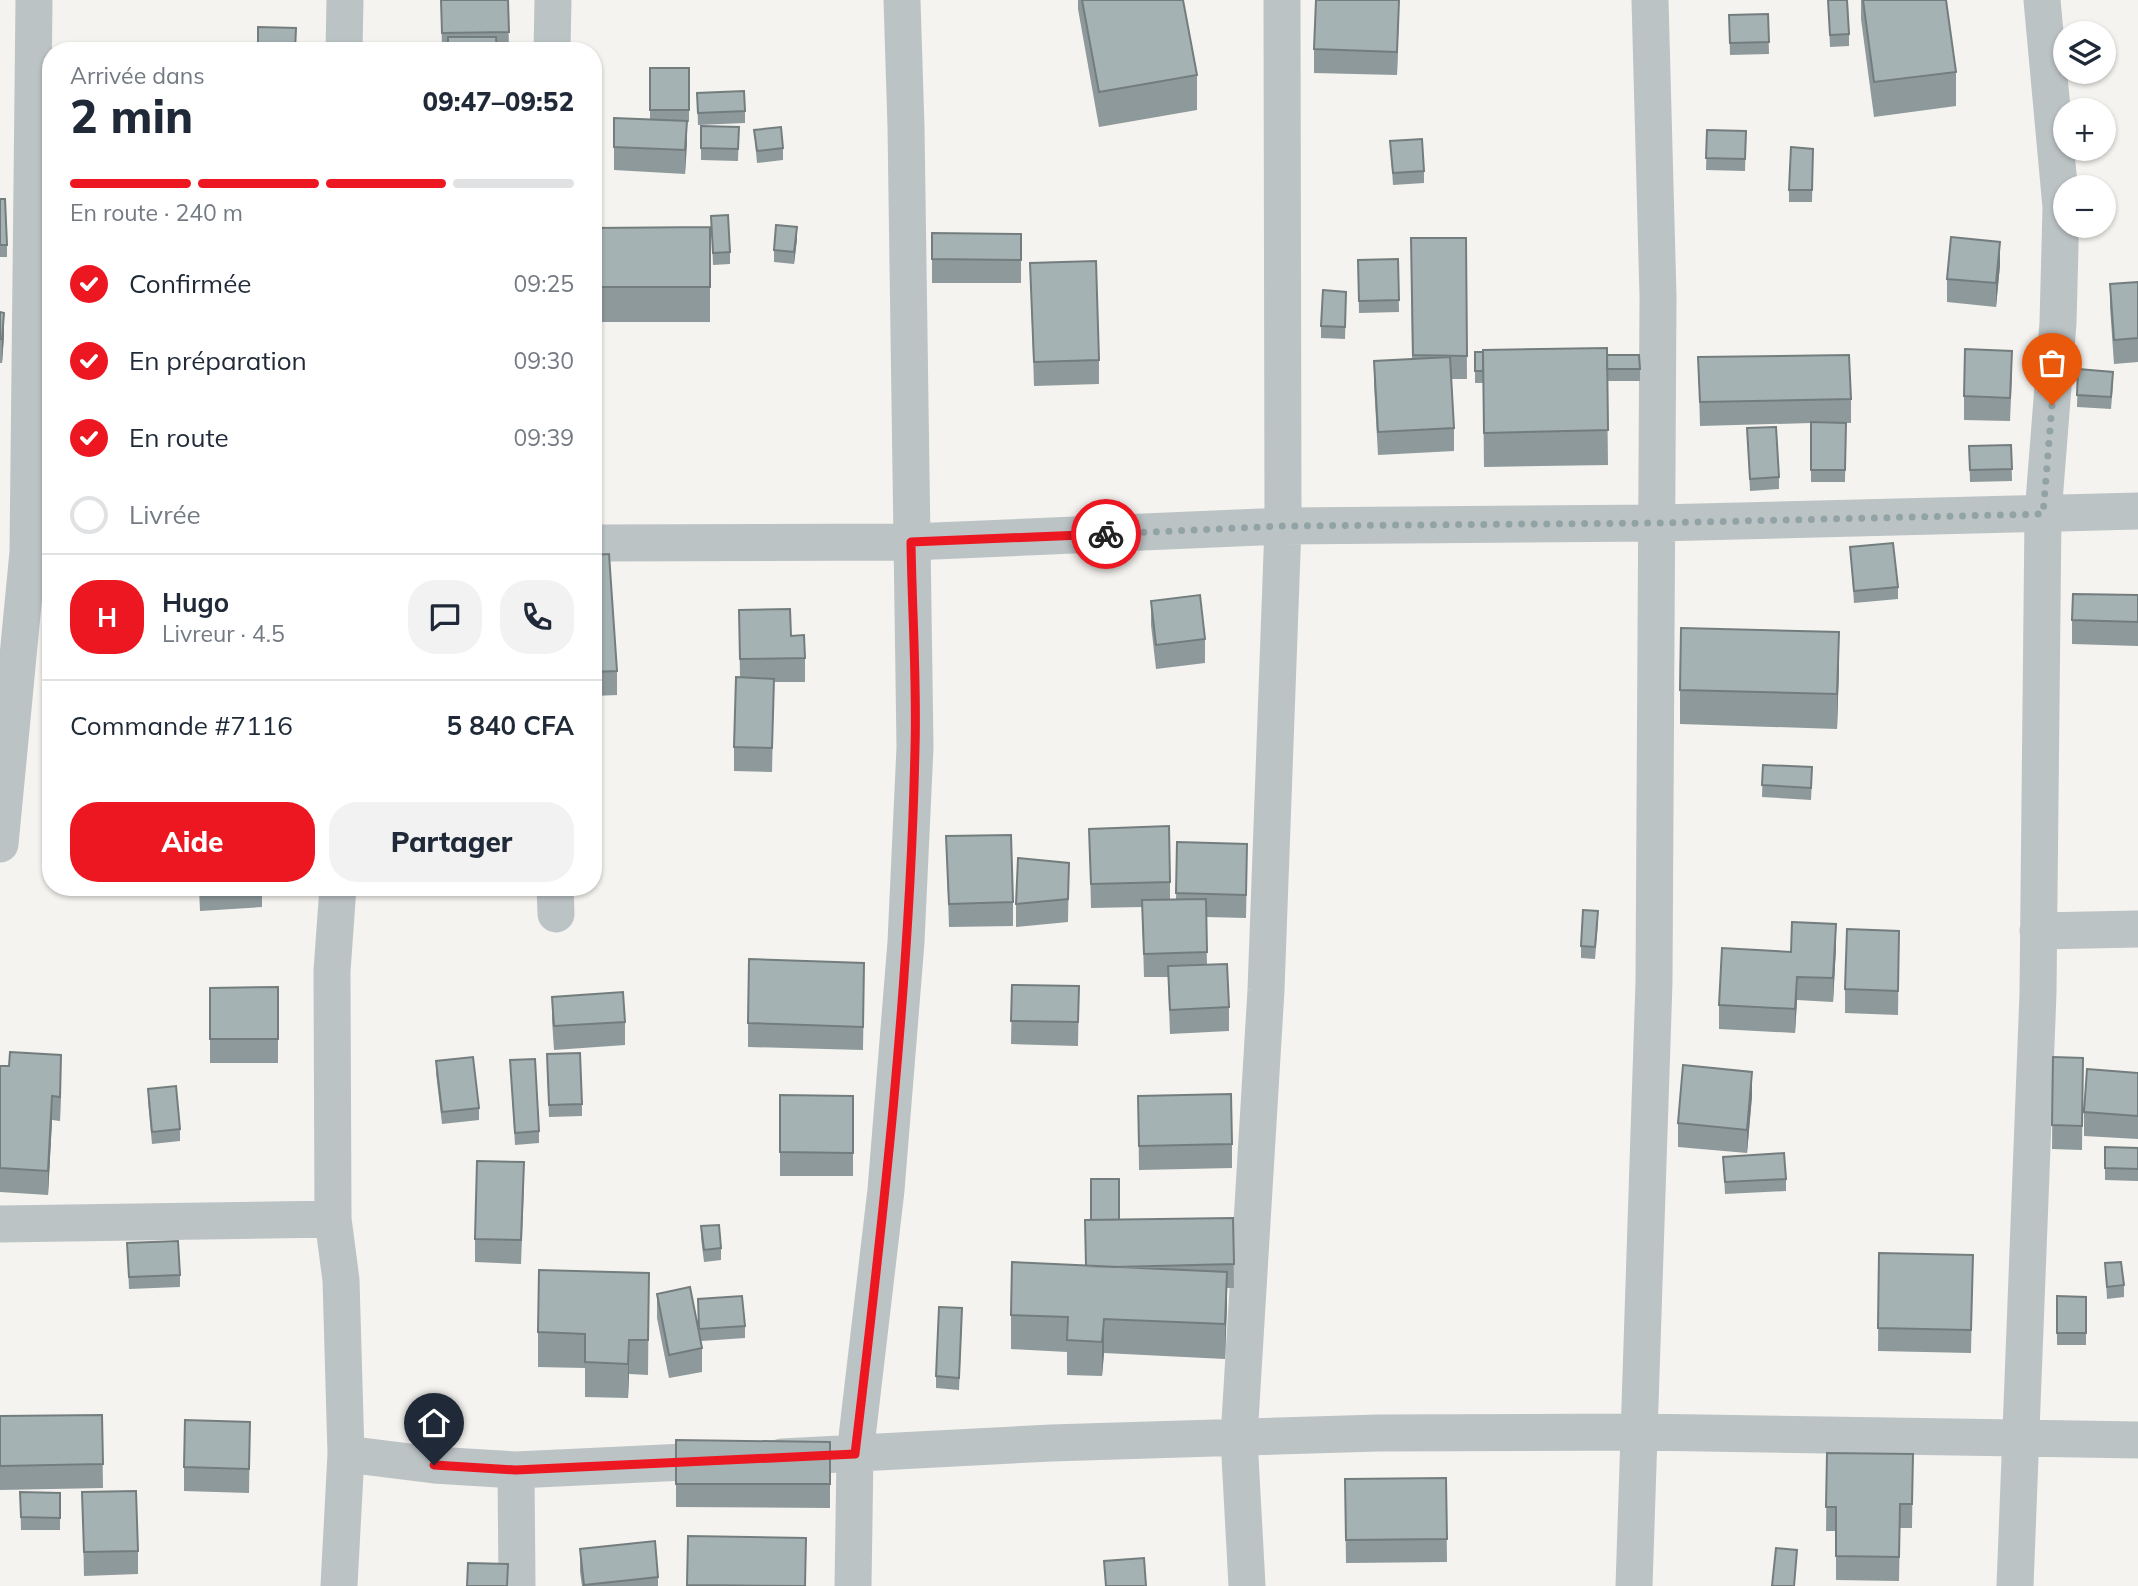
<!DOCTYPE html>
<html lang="fr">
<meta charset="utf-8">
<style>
:root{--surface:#fff;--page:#f2f2f3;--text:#1f2937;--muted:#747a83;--line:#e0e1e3;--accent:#ed1721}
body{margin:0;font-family:Mulish,sans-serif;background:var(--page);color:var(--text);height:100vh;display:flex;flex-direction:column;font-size:26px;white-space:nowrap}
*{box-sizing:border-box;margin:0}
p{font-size:23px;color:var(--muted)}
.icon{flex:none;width:38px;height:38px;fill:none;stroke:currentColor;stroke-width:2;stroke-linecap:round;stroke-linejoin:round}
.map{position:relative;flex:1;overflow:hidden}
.details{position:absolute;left:42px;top:42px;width:560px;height:854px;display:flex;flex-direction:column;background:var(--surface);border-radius:28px;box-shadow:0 2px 5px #0004}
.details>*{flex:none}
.tools{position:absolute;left:2053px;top:21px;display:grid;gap:14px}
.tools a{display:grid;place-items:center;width:63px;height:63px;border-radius:50%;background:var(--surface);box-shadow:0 2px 5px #0004;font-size:35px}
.pin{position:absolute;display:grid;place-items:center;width:60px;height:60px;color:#fff;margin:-72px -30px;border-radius:50% 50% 50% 0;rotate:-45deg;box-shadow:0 0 7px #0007}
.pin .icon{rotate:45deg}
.courier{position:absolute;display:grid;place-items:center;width:70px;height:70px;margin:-35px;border:5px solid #ed1721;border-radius:50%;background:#fff;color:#222;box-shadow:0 2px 9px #0007}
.overview em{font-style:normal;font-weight:800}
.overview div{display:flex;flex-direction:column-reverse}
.overview{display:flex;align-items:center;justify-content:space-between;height:119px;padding:0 28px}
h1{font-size:46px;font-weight:800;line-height:52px}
.bar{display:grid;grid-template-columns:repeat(4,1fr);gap:10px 7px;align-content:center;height:84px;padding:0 28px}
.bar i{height:9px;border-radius:5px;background:var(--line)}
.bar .selected{background:var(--accent)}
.bar p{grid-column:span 4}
.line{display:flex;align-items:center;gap:18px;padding:0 28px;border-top:2px solid var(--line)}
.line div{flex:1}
.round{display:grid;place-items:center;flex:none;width:74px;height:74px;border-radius:28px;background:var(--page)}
ol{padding:0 28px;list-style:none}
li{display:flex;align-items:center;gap:21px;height:77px}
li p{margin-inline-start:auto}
li .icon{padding:7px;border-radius:50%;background:var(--accent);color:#fff;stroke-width:4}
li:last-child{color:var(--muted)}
li i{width:38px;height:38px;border:4px solid var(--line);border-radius:50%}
.primary-button{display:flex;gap:14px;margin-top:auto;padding:14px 28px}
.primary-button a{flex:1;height:80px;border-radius:28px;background:var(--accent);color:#fff;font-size:28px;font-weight:800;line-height:80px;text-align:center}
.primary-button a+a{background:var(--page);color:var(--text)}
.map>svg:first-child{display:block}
</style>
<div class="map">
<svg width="2138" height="1586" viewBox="0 0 2138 1586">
<rect width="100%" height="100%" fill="#f4f3ef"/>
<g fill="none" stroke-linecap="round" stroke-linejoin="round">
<!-- street -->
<path stroke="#bcc3c5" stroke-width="37" d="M 344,51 L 345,0
M 552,51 L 553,0
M 593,543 L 911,542 L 1283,526 L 1657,523 L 2138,511
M 0,844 L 28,552 L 34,0
M 338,887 L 332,971 L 333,1219 L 341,1280 L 346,1454 L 339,1586
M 555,887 L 556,914
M 2038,931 L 2138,929
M 0,1224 L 333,1219
M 346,1454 L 434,1465 L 516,1470 L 727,1460
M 782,1457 L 1051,1443 L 1378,1433 L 1640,1432 L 2138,1440
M 516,1470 L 517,1586
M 853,1586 L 855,1454 L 886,1190 L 906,942 L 915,747 L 906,127 L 902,0
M 1247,1586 L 1239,1438 L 1266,990 L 1283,526 L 1282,0
M 1634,1586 L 1654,982 L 1658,296 L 1650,0
M 2015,1586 L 2038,993 L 2043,514 L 2058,323 L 2061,207 L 2042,0"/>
</g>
<!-- wall -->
<path fill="#8e999b" d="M 441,0 L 508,0 L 509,51 L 442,51 Z
M 1078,0 L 1183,0 L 1197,75 L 1197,110 L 1099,127 L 1078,9 Z
M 1399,0 L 1397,75 L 1314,73 L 1314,49 Z
M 1828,0 L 1849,34 L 1849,46 L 1830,47 Z
M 1861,0 L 1946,0 L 1956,72 L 1956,106 L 1874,117 L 1861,19 Z
M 1768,14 L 1769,54 L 1730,55 L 1729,15 Z
M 650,68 L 689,68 L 689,122 L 687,122 L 685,174 L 614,170 L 614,147 L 650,119 Z
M 697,93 L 745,111 L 745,123 L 698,125 Z
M 701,126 L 739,127 L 738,161 L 701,160 Z
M 754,130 L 783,148 L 783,160 L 757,163 Z
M 1707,130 L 1746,131 L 1745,171 L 1706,170 Z
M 1390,141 L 1424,171 L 1424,183 L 1393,185 Z
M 1813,149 L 1812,202 L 1789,202 L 1789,190 Z
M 0,199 L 7,245 L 7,257 L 0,257 Z
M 711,216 L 730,252 L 730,264 L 713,265 Z
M 710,227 L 710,322 L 593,322 L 593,228 Z
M 932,233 L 1021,234 L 1021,283 L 932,283 Z
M 1411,238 L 1466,238 L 1467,379 L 1451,379 L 1454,428 L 1454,451 L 1378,455 L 1374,384 L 1374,361 L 1412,359 Z
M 797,239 L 794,264 L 774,262 L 774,250 Z
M 1398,259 L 1399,312 L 1359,313 L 1358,260 Z
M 1030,263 L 1099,360 L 1099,384 L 1034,386 Z
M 2000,265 L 1996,307 L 1947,302 L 1947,279 Z
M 2138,282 L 2138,362 L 2114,364 L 2110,307 L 2110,284 Z
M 1346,304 L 1345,339 L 1321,338 L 1321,326 Z
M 0,312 L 4,336 L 2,363 L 0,363 Z
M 1475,352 L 1607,355 L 1640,369 L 1640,381 L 1607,381 L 1608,465 L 1484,467 L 1483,383 L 1475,383 Z
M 1698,357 L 1851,399 L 1851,423 L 1835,423 L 1846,423 L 1845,482 L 1811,482 L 1811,423 L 1700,426 Z
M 2078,369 L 2113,384 L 2111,409 L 2077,407 Z
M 2012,375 L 2010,421 L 1964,420 L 1964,396 Z
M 1747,428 L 1779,477 L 1779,489 L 1750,491 Z
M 2011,445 L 2012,481 L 1970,482 L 1969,446 Z
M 1850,547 L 1898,587 L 1898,599 L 1854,603 Z
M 593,555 L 617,671 L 617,695 L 593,696 Z
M 2138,595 L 2138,646 L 2072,644 L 2072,620 Z
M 1151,601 L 1205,639 L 1205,663 L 1156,669 L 1151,625 Z
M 739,610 L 791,636 L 805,658 L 805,682 L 774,682 L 772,772 L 734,771 L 734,747 L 740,678 Z
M 1839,666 L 1837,729 L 1680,724 L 1680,690 Z
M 1763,765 L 1812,779 L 1811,800 L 1762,797 Z
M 1089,829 L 1170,882 L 1170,900 L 1176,900 L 1177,842 L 1247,868 L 1246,918 L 1206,917 L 1207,965 L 1229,1007 L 1229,1031 L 1170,1034 L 1168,977 L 1144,977 L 1142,907 L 1091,908 Z
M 946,836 L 1013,902 L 1013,926 L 949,927 Z
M 1069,863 L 1068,922 L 1016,927 L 1016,904 Z
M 199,887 L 262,887 L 262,907 L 200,911 Z
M 1598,923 L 1595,959 L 1581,958 L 1581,946 Z
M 1899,931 L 1898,1015 L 1845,1013 L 1845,989 Z
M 1836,947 L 1833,1002 L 1797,1000 L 1795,1033 L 1719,1029 L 1719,1005 L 1791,952 Z
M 1012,985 L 1079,986 L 1078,1046 L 1011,1044 Z
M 278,987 L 278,1063 L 210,1063 L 210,988 Z
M 864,987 L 863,1050 L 748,1047 L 748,1023 Z
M 552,997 L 625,1022 L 625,1045 L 554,1050 L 552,1020 Z
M 2053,1057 L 2083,1058 L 2082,1150 L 2052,1149 Z
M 510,1060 L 539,1131 L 539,1143 L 515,1145 Z
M 436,1061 L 479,1108 L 479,1120 L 442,1124 L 436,1073 Z
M 0,1066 L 61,1079 L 60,1121 L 52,1120 L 48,1195 L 0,1192 Z
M 547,1066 L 582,1104 L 582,1116 L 549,1117 Z
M 2138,1073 L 2138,1139 L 2084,1136 L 2084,1112 Z
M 148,1089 L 180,1129 L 180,1141 L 152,1144 L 148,1101 Z
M 780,1095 L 853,1096 L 853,1176 L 780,1176 Z
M 1138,1096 L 1232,1144 L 1232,1168 L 1139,1170 Z
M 1752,1096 L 1747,1153 L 1678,1147 L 1678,1123 Z
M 2105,1147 L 2138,1148 L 2138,1181 L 2105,1180 Z
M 1723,1157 L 1786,1179 L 1786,1191 L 1725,1194 Z
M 524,1186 L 521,1264 L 475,1262 L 475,1239 Z
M 1233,1218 L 1234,1288 L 1227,1288 L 1225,1359 L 1104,1353 L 1102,1376 L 1067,1375 L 1067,1352 L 1011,1349 L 1011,1315 L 1085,1266 L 1085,1220 Z
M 701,1226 L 721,1248 L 721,1260 L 704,1262 L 701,1238 Z
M 127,1243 L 180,1275 L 180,1287 L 129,1289 Z
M 1879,1253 L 1973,1255 L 1971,1353 L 1878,1351 Z
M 2105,1263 L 2124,1285 L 2124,1297 L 2107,1299 Z
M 649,1273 L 648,1375 L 629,1374 L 628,1398 L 585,1397 L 585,1368 L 538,1367 L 538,1332 Z
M 657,1294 L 699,1332 L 698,1299 L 745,1326 L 745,1338 L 701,1341 L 702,1348 L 702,1372 L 669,1378 L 657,1318 Z
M 2057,1296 L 2086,1297 L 2086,1345 L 2057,1345 Z
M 962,1320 L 959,1390 L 936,1388 L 936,1376 Z
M 102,1415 L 103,1488 L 0,1490 L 0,1416 Z
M 250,1422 L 249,1493 L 184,1491 L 184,1467 Z
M 676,1440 L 830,1442 L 830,1508 L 676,1507 Z
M 1827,1453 L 1913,1454 L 1912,1528 L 1900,1528 L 1899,1581 L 1836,1580 L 1836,1531 L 1826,1531 Z
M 1446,1478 L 1447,1562 L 1346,1563 L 1345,1479 Z
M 20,1492 L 60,1493 L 60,1530 L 21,1530 Z
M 82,1492 L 138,1551 L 138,1574 L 84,1576 Z
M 580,1549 L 658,1577 L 658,1586 L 582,1586 L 580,1572 Z"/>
<!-- shaded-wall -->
<path fill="#747d7e" d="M 1399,0 L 1397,75 L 1397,52 Z
M 687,121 L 687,145 L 685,174 L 685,150 Z
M 797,227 L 797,239 L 794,264 L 794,252 Z
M 2000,242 L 2000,265 L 1996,307 L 1996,283 Z
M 4,313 L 4,336 L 2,363 L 2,339 Z
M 1839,632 L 1839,666 L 1837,729 L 1837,694 Z
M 1836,924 L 1836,947 L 1833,1002 L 1833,978 Z
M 1797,977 L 1797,1000 L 1795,1033 L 1795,1009 Z
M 61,1055 L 61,1079 L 60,1121 L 60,1097 Z
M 1752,1072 L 1752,1096 L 1747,1153 L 1747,1130 Z
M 52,1096 L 52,1120 L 48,1195 L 48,1171 Z
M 1227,1272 L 1227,1306 L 1225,1359 L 1225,1324 Z
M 1104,1319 L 1104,1353 L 1102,1376 L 1102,1342 Z
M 629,1340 L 629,1374 L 628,1398 L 628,1364 Z"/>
<!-- building -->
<path fill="#a5b2b4" stroke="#747d7e" stroke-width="2" d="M 441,0 L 508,0 L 509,32 L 442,33 Z
M 1082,0 L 1183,0 L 1197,75 L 1099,92 Z
M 1316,0 L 1399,0 L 1397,52 L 1314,49 Z
M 1828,0 L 1847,0 L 1849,34 L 1830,35 Z
M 1863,0 L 1946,0 L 1956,72 L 1874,82 Z
M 1768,14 L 1769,42 L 1730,43 L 1729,15 Z
M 258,27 L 296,28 L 295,51 L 258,51 Z
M 448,37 L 496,37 L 497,51 L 448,51 Z
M 650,68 L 689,68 L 689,110 L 650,110 Z
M 744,91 L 745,111 L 698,113 L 697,93 Z
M 614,118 L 687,121 L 685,150 L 614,147 Z
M 701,126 L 739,127 L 738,149 L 701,148 Z
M 781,127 L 783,148 L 757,151 L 754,130 Z
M 1707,130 L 1746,131 L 1745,159 L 1706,158 Z
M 1422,139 L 1424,171 L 1393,173 L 1390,141 Z
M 1791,147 L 1813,149 L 1812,190 L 1789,190 Z
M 0,199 L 5,199 L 7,245 L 0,245 Z
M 728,215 L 730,252 L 713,253 L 711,216 Z
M 776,225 L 797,227 L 794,252 L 774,250 Z
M 710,227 L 710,287 L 593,287 L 593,228 Z
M 932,233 L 1021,234 L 1021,260 L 932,259 Z
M 1951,237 L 2000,242 L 1996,283 L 1947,279 Z
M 1411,238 L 1466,238 L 1467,356 L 1413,355 Z
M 1398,259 L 1399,300 L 1359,301 L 1358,260 Z
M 1096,261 L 1099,360 L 1034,362 L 1030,263 Z
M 2138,282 L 2138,338 L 2114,340 L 2110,284 Z
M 1323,290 L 1346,292 L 1345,327 L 1321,326 Z
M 0,312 L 4,313 L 2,339 L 0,339 Z
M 1607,348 L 1608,430 L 1484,433 L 1483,350 Z
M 1965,349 L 2012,351 L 2010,398 L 1964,396 Z
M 1475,352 L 1483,352 L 1483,371 L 1475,371 Z
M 1607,355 L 1639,355 L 1640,369 L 1607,369 Z
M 1849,355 L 1851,399 L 1700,402 L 1698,357 Z
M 1450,357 L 1454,428 L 1378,432 L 1374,361 Z
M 2078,369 L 2113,372 L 2111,397 L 2077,395 Z
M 1811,422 L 1846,423 L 1845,470 L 1811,470 Z
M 1776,427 L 1779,477 L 1750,479 L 1747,428 Z
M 2011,445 L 2012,469 L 1970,470 L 1969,446 Z
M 1893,543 L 1898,587 L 1854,591 L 1850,547 Z
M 609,554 L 617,671 L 593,672 L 593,555 Z
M 2073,594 L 2138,595 L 2138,622 L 2072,620 Z
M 1200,595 L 1205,639 L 1156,645 L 1151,601 Z
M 790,609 L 791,636 L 804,635 L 805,658 L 740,659 L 739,610 Z
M 1681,628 L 1839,632 L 1837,694 L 1680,690 Z
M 736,677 L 774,679 L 772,748 L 734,747 Z
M 1763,765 L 1812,767 L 1811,788 L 1762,785 Z
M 1169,826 L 1170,882 L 1091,884 L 1089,829 Z
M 1011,835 L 1013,902 L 949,904 L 946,836 Z
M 1177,842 L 1247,844 L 1246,895 L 1176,893 Z
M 1018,858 L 1069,863 L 1068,899 L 1016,904 Z
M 1206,899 L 1207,952 L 1144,954 L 1142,900 Z
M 1583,910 L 1598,911 L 1595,947 L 1581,946 Z
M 1792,922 L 1836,924 L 1833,978 L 1797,977 L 1795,1009 L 1719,1005 L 1722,948 L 1791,952 Z
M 1847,929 L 1899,931 L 1898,991 L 1845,989 Z
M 749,959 L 864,963 L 863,1027 L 748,1023 Z
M 1227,964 L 1229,1007 L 1170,1010 L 1168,966 Z
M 1012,985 L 1079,986 L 1078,1022 L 1011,1021 Z
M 278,987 L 278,1039 L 210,1039 L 210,988 Z
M 623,992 L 625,1022 L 554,1026 L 552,997 Z
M 10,1052 L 61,1055 L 60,1097 L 52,1096 L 48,1171 L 0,1168 L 0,1066 L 9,1066 Z
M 580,1053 L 582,1104 L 549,1105 L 547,1054 Z
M 473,1057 L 479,1108 L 442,1112 L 436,1061 Z
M 2053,1057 L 2083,1058 L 2082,1126 L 2052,1125 Z
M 535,1059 L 539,1131 L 515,1133 L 510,1060 Z
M 1683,1065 L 1752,1072 L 1747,1130 L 1678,1123 Z
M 2087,1069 L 2138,1073 L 2138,1116 L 2084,1112 Z
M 176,1086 L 180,1129 L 152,1132 L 148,1089 Z
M 1231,1094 L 1232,1144 L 1139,1146 L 1138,1096 Z
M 780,1095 L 853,1096 L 853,1153 L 780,1152 Z
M 2105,1147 L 2138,1148 L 2138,1169 L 2105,1168 Z
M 1784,1153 L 1786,1179 L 1725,1182 L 1723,1157 Z
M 477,1161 L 524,1162 L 521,1240 L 475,1239 Z
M 1091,1179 L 1119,1179 L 1119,1220 L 1091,1220 Z
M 1233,1218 L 1234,1264 L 1115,1267 L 1086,1266 L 1085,1220 Z
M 719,1225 L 721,1248 L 704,1250 L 701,1226 Z
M 178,1241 L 180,1275 L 129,1277 L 127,1243 Z
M 1879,1253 L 1973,1255 L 1971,1330 L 1878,1328 Z
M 1012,1262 L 1227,1272 L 1225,1324 L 1104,1319 L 1102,1342 L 1067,1340 L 1068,1317 L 1011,1315 Z
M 2121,1262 L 2124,1285 L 2107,1287 L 2105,1263 Z
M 539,1270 L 649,1273 L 648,1340 L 629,1340 L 628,1364 L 585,1362 L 585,1334 L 538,1332 Z
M 690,1287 L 702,1348 L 669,1355 L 657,1294 Z
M 742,1296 L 745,1326 L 699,1329 L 698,1299 Z
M 2057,1296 L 2086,1297 L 2086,1333 L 2057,1333 Z
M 939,1307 L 962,1308 L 959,1378 L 936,1376 Z
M 102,1415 L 103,1464 L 0,1466 L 0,1416 Z
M 185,1420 L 250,1422 L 249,1469 L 184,1467 Z
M 676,1440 L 830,1442 L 830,1484 L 676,1484 Z
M 1827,1453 L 1913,1454 L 1912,1504 L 1900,1504 L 1899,1557 L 1836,1556 L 1836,1507 L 1826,1507 Z
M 1446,1478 L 1447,1539 L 1346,1540 L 1345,1479 Z
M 136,1491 L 138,1551 L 84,1552 L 82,1492 Z
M 20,1492 L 60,1493 L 60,1518 L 21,1517 Z
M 688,1536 L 806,1538 L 805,1586 L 687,1585 Z
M 655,1541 L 658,1577 L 584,1585 L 580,1549 Z
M 1776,1548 L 1797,1550 L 1794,1586 L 1772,1586 Z
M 1144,1558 L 1146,1586 L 1106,1586 L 1104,1561 Z
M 468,1563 L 508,1564 L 507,1586 L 467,1586 Z"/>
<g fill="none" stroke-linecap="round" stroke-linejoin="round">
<!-- done -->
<path stroke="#92a3a5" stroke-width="7" stroke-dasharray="0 12.6" d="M 1106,534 L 1283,526 L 1657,523 L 2043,514 L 2052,405"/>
<!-- route -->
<path stroke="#ed1721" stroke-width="9" d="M 434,1465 L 516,1470 L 855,1454 C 883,1220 910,985 915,748 C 917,680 912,611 911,542 L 1106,534"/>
</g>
</svg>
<div class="tools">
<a><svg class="icon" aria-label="layers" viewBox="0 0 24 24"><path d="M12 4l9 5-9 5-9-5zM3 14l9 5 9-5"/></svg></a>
<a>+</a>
<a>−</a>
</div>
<div class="pin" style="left:2052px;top:405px;background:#ea580c"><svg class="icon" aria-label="bag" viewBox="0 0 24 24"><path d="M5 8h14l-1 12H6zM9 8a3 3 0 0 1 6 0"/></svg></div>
<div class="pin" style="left:434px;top:1465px;background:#1f2937"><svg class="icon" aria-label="home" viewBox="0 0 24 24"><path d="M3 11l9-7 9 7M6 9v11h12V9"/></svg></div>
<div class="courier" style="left:1106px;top:534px"><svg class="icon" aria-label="bike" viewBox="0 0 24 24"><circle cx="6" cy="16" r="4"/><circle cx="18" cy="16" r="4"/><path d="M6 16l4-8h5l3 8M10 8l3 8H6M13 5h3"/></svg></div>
<section class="details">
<div class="overview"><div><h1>2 min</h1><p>Arrivée dans</p></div><em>09:47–09:52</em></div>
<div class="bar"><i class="selected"></i><i class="selected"></i><i class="selected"></i><i></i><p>En route · 240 m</p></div>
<ol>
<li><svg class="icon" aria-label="check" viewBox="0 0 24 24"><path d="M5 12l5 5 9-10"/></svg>Confirmée<p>09:25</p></li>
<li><svg class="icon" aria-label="check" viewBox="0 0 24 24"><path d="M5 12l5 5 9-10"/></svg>En préparation<p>09:30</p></li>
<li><svg class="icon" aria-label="check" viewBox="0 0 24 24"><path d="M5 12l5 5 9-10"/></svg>En route<p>09:39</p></li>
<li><i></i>Livrée</li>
</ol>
<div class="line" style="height:126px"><b class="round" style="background:var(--accent);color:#fff">H</b><div><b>Hugo</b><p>Livreur · 4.5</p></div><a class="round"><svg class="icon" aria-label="chat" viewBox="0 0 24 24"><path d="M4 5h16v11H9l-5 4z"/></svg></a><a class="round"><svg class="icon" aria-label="phone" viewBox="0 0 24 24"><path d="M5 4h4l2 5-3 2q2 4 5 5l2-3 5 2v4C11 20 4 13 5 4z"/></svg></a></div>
<div class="line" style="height:91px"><div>Commande #7116</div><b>5 840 CFA</b></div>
<div class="primary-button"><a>Aide</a><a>Partager</a></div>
</section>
</div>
